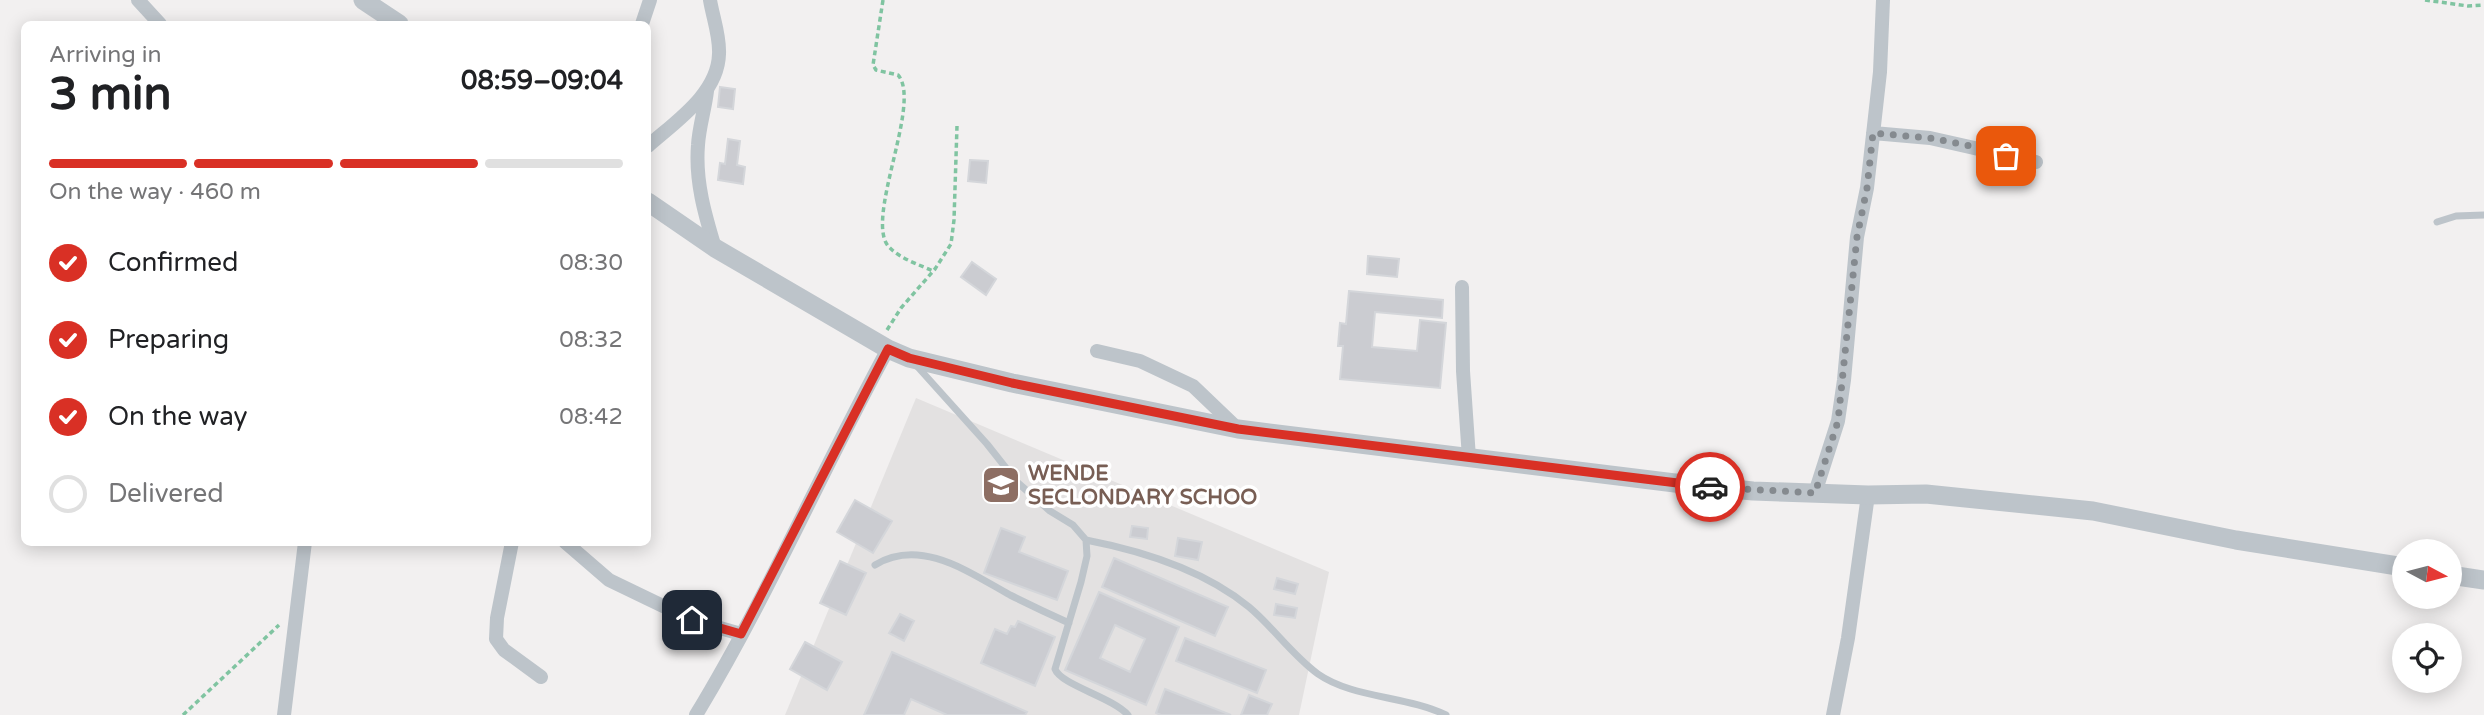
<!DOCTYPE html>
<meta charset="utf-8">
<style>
:root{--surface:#fff;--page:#f2f2f2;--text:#202124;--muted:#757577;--line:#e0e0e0;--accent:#d93025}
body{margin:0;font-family:"Varela Round",sans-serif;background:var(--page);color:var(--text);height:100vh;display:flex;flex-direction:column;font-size:26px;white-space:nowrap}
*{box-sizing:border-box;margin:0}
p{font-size:23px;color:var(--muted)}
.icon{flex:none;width:38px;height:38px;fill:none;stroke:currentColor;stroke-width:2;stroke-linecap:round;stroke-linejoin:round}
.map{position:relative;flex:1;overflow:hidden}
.side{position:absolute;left:21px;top:21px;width:630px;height:525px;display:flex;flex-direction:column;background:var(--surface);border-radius:10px;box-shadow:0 4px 18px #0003}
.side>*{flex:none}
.needle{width:46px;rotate:97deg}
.controls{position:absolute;left:2392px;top:539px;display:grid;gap:14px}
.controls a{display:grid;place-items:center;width:70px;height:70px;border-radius:50%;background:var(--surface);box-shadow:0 4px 18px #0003;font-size:35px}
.pin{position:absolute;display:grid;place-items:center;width:60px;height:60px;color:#fff;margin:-30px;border-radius:14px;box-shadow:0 4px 10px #0006}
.courier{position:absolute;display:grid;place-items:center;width:70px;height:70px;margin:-35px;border:5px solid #d93025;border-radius:50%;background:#fff;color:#222;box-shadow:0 2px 9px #0007}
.overview em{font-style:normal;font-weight:700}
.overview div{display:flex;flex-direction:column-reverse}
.overview{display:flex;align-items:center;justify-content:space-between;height:119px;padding:0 28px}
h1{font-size:46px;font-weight:700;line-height:52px}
.bar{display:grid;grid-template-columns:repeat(4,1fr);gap:10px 7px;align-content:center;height:84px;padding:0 28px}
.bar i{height:9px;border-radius:5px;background:var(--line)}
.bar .selected{background:var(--accent)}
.bar p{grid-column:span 4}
ol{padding:0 28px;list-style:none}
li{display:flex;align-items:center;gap:21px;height:77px}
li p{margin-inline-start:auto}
li .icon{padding:7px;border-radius:50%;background:var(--accent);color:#fff;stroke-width:4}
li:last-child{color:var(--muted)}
li i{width:38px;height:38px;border:4px solid var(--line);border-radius:50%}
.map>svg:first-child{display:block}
</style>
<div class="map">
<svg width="2484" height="715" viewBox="0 0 2484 715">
<rect width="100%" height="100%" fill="#f2f0f0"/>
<!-- education -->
<path fill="#e3e1e1" d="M 916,398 L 1329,572 L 1299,715 L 785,715 Z"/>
<!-- building -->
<path fill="#cbccd1" stroke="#d4d6da" stroke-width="2" fill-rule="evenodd" d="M 720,87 L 735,89 L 733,109 L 718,107 Z
M 728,139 L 740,141 L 737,165 L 745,167 L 743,184 L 718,180 L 720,163 L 725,164 Z
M 970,160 L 988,161 L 986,183 L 968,181 Z
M 1368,256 L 1399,259 L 1397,277 L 1367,274 Z
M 972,262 L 996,279 L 986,295 L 961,277 Z
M 1349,291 L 1443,300 L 1442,318 L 1375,312 L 1372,347 L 1417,351 L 1420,320 L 1446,323 L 1440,388 L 1340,379 L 1343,346 L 1338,346 L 1340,323 L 1346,324 Z
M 855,500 L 892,521 L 873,553 L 837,532 Z
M 1132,526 L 1148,528 L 1147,539 L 1130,537 Z
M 1001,528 L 1025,537 L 1019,552 L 1068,571 L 1057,600 L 984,573 Z
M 1178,538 L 1202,542 L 1198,560 L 1175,556 Z
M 1114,558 L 1228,607 L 1215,636 L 1102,587 Z
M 840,561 L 866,573 L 846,615 L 820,603 Z
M 1277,578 L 1298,584 L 1295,594 L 1274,589 Z
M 1099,592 L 1179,627 L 1146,705 L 1065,670 ZM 1115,625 L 1145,639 L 1130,672 L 1100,658 Z
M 1276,604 L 1297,608 L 1295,618 L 1274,615 Z
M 900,614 L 914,621 L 904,641 L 889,633 Z
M 1018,621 L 1055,637 L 1035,686 L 981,663 L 995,629 L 1007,634 L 1011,626 L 1015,627 Z
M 1185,638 L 1266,670 L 1257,693 L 1176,661 Z
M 805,642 L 842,662 L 827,690 L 790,669 Z
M 892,652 L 1027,712 L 1025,715 L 947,715 L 911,699 L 904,715 L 864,715 Z
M 1165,689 L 1231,715 L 1161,715 L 1156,713 Z
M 1249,695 L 1272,704 L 1267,715 L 1241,715 Z"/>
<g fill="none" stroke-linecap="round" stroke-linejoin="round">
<!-- path -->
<path stroke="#80c4a1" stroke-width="3.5" stroke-dasharray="5 3.5" stroke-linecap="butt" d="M 883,0 L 873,65 L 876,70 L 898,75 C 923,103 862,223 890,248 C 901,259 920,265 933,271
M 2425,0 L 2468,6 L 2484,5
M 887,330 L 901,308 L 935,269 L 951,244 L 954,220 L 957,126
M 183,715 L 279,625"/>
<!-- service -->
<path stroke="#bdc4ca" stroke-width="7" d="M 2437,222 L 2456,216 L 2484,215
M 916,365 L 987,444 L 1018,483 L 1050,511 L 1073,525 L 1086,540 L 1087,556 L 1081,582 L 1055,669 C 1061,685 1112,697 1128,715
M 1086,540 C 1143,551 1204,570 1249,607 C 1273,627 1292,655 1318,674 C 1352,698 1407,696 1446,715
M 875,565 C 921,537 970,573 1010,595 C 1030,605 1049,614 1069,623"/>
<!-- minor -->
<path stroke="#bdc4ca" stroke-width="14" d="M 138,0 L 160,24
M 642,24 L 650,0
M 707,91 C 705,109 699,127 698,145 C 695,181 705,215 715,248
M 1873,133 L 1930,138 L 2036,162
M 648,146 C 675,122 718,94 719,54 C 720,36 713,18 710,0
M 1462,287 L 1463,371 L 1469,458
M 1097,351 L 1140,361 L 1193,386 L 1238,429
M 1815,493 L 1838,421 L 1844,380 L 1857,237 L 1867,188 L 1880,72 L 1883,0
M 512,542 L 497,618 L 496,639 L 504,650 L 541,677
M 565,542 L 609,580 L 692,620 L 741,634
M 284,715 L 305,542
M 696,715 C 767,598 822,470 888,349
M 1833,715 L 1848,638 L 1868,495"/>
<!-- tertiary -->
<path stroke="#bdc4ca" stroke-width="19" d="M 363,0 L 399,24
M 648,202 L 715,248 L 888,349 L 909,358 L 1012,383 L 1238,429 L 1691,485 L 1753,491 L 1868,495 L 1926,494 L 2093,511 L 2236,540 L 2404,567
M 2450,575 L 2484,580"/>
</g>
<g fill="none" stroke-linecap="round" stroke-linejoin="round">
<!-- done -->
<path stroke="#858a8f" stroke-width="7" stroke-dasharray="0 12.6" d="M 1710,487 L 1815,493 L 1838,421 L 1857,237 L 1867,188 L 1873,133 L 1930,138 L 1976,147 L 2006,156"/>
<!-- route -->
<path stroke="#d93025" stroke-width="9" d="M 692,620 L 741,634 L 888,349 L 909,358 L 1012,383 L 1238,429 L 1710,487"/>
</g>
<!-- icons -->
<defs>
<symbol id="school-square" viewBox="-11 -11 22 22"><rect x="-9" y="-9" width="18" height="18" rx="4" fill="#8d6e63" stroke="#fff"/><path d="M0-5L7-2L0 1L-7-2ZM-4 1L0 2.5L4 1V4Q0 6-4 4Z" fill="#fff"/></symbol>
</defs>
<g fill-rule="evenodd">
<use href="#school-square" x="979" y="463" width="44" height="44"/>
</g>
<g text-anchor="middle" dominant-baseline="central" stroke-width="7" stroke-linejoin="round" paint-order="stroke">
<!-- education labels -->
<g font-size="21" font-weight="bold" fill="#785e54" stroke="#fff" text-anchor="start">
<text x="1028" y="473">WENDE<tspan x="1028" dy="24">SECLONDARY SCHOO</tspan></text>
</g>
</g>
</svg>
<div class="controls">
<a><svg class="needle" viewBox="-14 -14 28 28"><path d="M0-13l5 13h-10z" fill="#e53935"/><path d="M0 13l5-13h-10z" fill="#757577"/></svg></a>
<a><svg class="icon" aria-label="locate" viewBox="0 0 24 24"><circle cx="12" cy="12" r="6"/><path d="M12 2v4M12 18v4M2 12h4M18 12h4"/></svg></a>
</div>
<div class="pin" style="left:2006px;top:156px;background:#ea580c"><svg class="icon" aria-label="bag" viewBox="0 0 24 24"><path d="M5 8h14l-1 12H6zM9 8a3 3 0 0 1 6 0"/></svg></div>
<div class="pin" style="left:692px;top:620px;background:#1f2937"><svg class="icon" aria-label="home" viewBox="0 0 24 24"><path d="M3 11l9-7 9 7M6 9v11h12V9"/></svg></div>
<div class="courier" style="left:1710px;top:487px"><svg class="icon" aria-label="car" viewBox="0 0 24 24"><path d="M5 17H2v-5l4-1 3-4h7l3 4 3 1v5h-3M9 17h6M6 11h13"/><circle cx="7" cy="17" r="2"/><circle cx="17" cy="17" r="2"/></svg></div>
<section class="side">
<div class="overview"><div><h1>3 min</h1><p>Arriving in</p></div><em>08:59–09:04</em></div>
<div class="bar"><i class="selected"></i><i class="selected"></i><i class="selected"></i><i></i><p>On the way · 460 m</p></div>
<ol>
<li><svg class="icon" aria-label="check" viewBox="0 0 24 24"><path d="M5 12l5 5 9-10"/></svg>Confirmed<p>08:30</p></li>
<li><svg class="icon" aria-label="check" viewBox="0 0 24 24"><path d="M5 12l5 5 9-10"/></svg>Preparing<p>08:32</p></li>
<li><svg class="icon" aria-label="check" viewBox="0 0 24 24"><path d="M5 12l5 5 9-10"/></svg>On the way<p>08:42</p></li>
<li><i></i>Delivered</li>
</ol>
</section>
</div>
